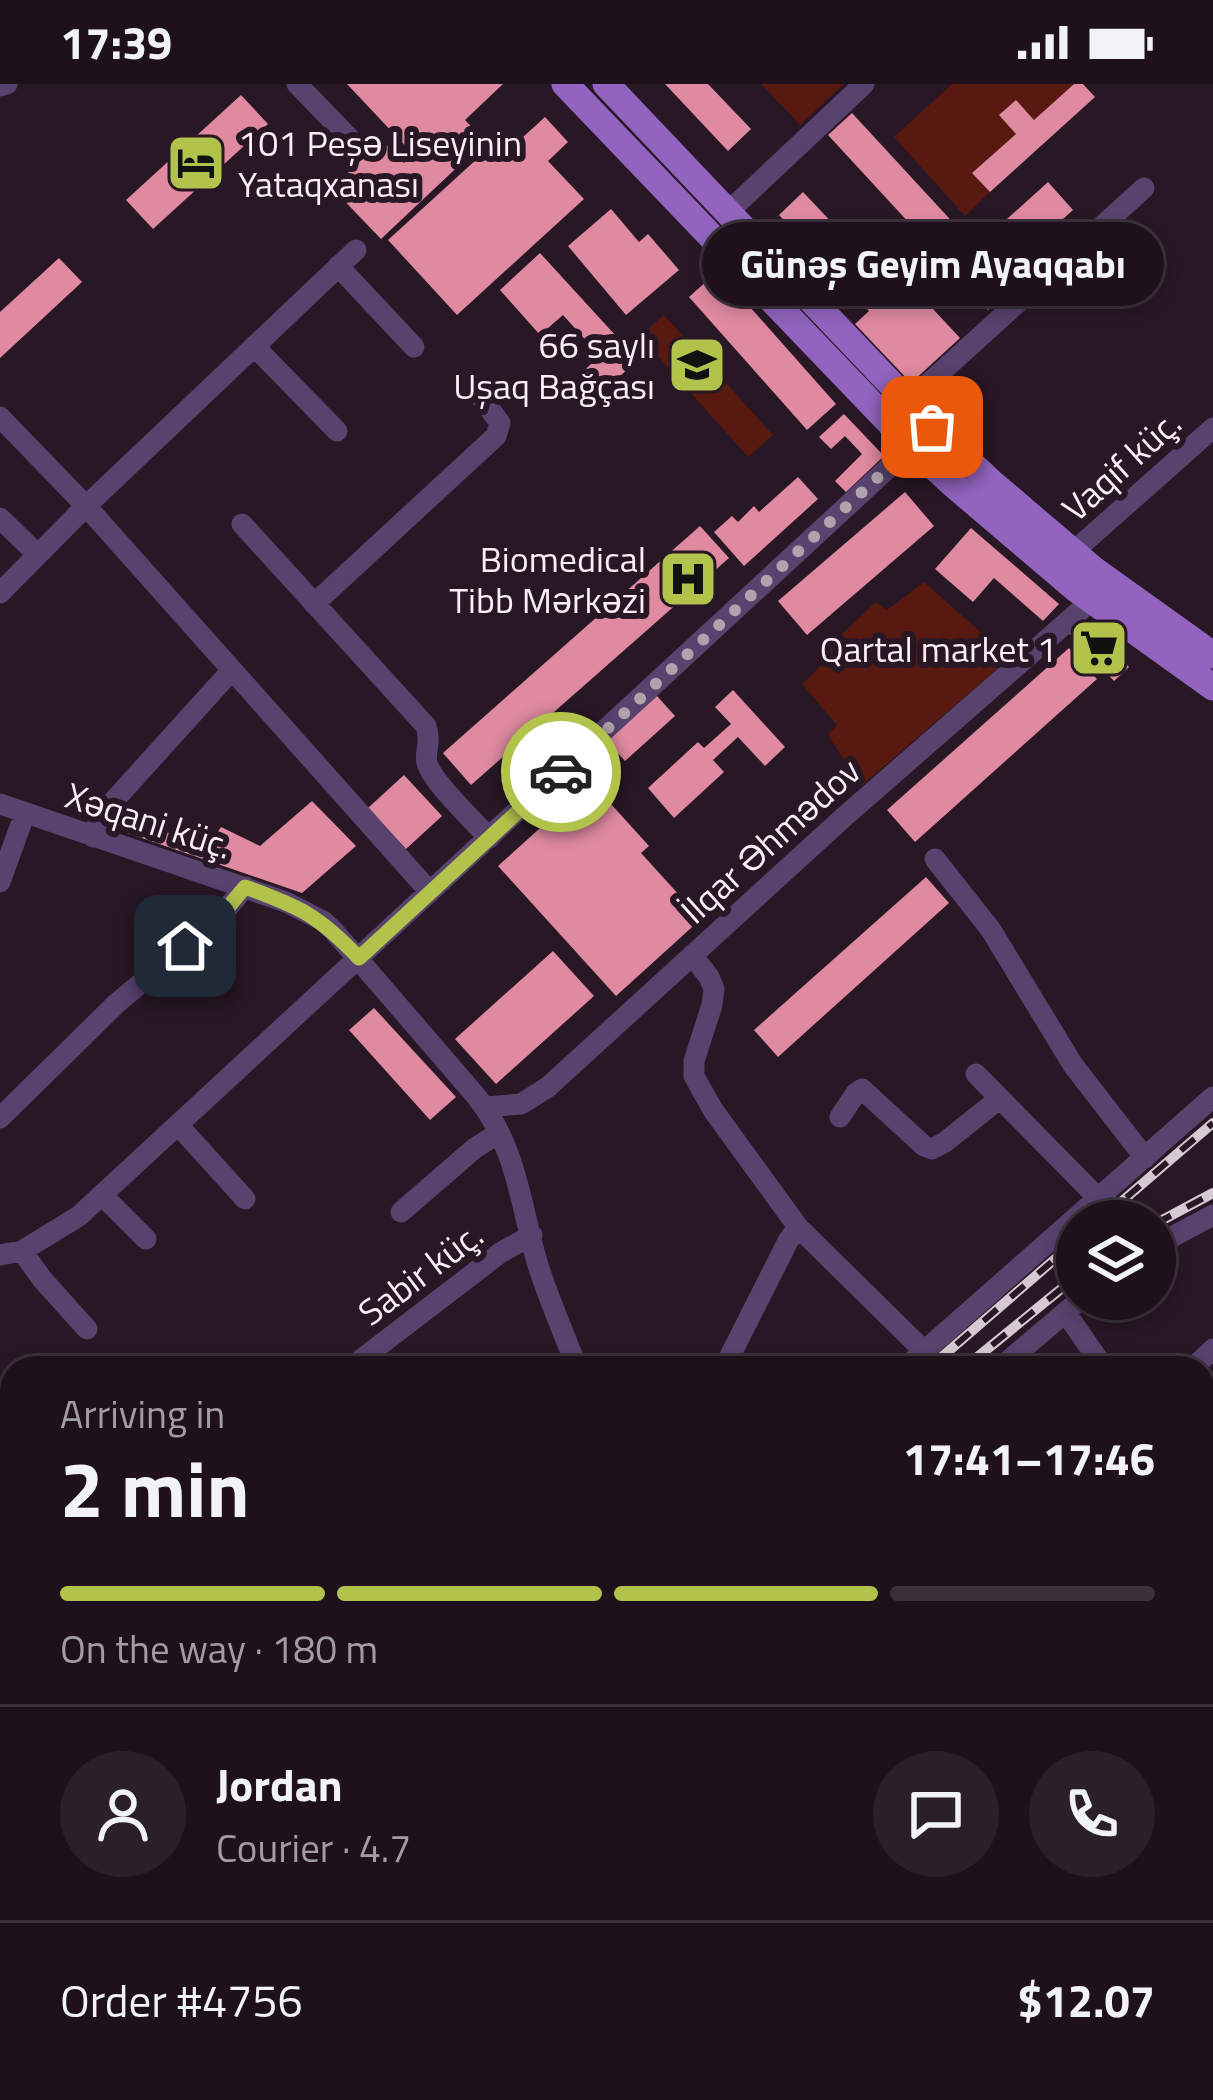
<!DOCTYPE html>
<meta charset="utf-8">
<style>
:root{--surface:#1e111c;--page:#2b1f29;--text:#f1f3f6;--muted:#a19da3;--line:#3c313b;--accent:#b2c34c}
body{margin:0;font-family:"Titillium Web",sans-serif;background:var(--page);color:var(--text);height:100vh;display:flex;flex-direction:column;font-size:45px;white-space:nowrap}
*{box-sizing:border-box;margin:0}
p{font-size:39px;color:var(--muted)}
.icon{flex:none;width:66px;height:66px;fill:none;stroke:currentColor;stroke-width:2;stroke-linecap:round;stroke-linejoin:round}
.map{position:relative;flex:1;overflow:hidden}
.panel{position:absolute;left:0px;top:1272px;width:1215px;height:744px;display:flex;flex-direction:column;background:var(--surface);border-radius:36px 36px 0 0;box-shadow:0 6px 18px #0003,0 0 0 3px var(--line)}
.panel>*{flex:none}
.tools{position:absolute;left:1056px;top:1116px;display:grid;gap:24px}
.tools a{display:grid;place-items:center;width:120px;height:120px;border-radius:50%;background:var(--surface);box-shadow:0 6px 18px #0003,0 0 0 3px var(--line);font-size:60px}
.pin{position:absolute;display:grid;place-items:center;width:102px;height:102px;color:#fff;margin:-51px;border-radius:24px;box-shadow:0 6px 18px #0006}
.courier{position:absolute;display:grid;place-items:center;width:120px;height:120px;margin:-60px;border:9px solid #b2c34c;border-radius:50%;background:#fff;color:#222;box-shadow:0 3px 15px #0007}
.bubble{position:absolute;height:84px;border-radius:42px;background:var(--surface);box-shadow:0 6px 18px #0003,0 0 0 3px var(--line);font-size:39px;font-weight:700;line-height:84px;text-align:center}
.overview em{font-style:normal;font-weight:700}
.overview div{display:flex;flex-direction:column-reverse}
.overview{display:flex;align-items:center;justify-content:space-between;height:204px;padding:0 60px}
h1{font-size:78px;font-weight:700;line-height:90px}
.bar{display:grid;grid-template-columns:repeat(4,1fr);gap:18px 12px;align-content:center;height:144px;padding:0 60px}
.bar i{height:15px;border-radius:9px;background:var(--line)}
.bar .active{background:var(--accent)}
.bar p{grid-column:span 4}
.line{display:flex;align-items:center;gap:30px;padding:0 60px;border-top:3px solid var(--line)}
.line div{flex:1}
.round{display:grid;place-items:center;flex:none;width:126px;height:126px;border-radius:63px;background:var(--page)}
.status{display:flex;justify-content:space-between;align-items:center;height:84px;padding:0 60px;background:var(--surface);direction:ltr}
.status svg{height:33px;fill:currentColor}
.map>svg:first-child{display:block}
</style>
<div class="status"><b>17:39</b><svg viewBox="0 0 49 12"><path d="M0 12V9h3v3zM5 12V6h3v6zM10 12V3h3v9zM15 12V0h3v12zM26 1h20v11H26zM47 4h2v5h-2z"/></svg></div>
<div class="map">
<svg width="1213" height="2016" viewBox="0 0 1213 2016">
<rect width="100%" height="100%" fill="#281725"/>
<!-- green -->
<path fill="#571910" d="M 761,0 L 844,0 L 800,41 Z
M 952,0 L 1074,0 L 1034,36 L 1016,17 L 1016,50 L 973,88 L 990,108 L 965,132 L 894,53 Z
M 664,231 L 773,351 L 748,373 L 640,252 Z
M 924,498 L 1010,574 L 861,702 L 828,651 L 837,641 L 802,600 L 822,581 L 815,575 L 876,518 L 887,526 Z"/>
<!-- building -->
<path fill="#df8aa1" d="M 347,0 L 503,0 L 465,36 L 485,57 L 381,155 L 332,104 L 382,56 L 404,79 L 413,70 Z
M 665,0 L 708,0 L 751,45 L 728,67 Z
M 1074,0 L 1083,0 L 1095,13 L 990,108 L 972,89 L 1016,50 L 999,31 L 1016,16 L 1034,36 Z
M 241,11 L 268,40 L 153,145 L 126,116 Z
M 852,29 L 959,145 L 935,167 L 828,51 Z
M 545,33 L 568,58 L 548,77 L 584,115 L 457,231 L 388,156 L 489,64 L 499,75 Z
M 1048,98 L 1073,126 L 1021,173 L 996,145 Z
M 803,108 L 895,205 L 909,192 L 919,204 L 969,157 L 1013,203 L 988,226 L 962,198 L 933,225 L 960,254 L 911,299 L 855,240 L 869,227 L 779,131 Z
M 611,125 L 639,158 L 648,150 L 679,186 L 626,231 L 568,162 Z
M 540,169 L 638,276 L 583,325 L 564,304 L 600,272 L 563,231 L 540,251 L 500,206 Z
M 59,174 L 82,198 L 0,274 L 0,228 Z
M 718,187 L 836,320 L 807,346 L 689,213 Z
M 844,330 L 884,372 L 846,408 L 835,397 L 862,370 L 845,352 L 831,365 L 819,353 Z
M 798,393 L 818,415 L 744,482 L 714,448 L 732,432 L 738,438 L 754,422 L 759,428 Z
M 905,408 L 934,442 L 807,551 L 778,517 Z
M 700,442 L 729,474 L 471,701 L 443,669 Z
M 971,444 L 1059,520 L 1043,537 L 994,494 L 973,518 L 935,485 Z
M 1084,535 L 1129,583 L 1114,597 L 1069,549 Z
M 1069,564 L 1097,595 L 915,758 L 887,726 Z
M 733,606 L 785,663 L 765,682 L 738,653 L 713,676 L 724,688 L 674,734 L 648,704 L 698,658 L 704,664 L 731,640 L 715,623 Z
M 657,612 L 675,632 L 625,677 L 607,657 Z
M 404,691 L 442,732 L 406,765 L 368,724 Z
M 591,698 L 649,762 L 641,769 L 701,835 L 616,912 L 498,782 Z
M 312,717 L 356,762 L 302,809 L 107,742 L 117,730 L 183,754 L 190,742 L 215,752 L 221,743 L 260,762 Z
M 926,793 L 949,819 L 778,973 L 754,946 Z
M 553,867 L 594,912 L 496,1000 L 455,955 Z
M 374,924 L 456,1013 L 430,1036 L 349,946 Z"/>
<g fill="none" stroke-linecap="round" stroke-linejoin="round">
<!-- minor -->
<path stroke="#58426e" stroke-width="21" d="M 297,0 L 358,63
M 0,2 L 7,0
M 727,129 L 864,0
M 338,182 L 414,263
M 254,262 L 337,347
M 908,318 L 1144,104
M 0,333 L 86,422 L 430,808
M 0,434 L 37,470
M 242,440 L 426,642 C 432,660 424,667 427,679 C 432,698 475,738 489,754
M 1073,468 L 1213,344
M 0,509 L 86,422 L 356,166
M 314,520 L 496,352 L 500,339 L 481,313
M 0,720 L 286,818 L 323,837 L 333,846 L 476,1012 C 517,1063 520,1119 537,1178 C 548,1214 564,1249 577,1284
M 93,753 L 100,734 L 109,722 L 232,586
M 935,775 L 991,846 L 1073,981 L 1145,1074
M 0,798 L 25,729
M 692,871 L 709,893 L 714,905 L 712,921 L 694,977 L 694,992 L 713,1026 L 798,1143 L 924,1267
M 976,990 L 1098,1114
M 485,1023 L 521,1020 L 548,1003 L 844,733 L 1091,517
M 840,1033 L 856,1009 L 862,1005 L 924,1062 L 932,1065 L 945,1058 L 999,1015
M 0,1034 L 117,919 L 219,834 L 245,803
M 178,1041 L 245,1115
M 102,1111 L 146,1155
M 401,1128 L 475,1064 L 499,1049
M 1155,1162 L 1213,1131
M 22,1167 L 42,1195 L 87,1245
M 0,1171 L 22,1167 L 79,1132 L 912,362
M 1066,1229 L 1104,1284
M 350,1284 L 500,1169 L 532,1151
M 724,1284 L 788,1157 L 798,1143
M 905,1284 L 1213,1013
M 1000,1284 L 1081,1215
M 1193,1284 L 1213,1265
M 0,1569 L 12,1558
M 0,1925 L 12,1909
M 824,2004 L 835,2016
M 325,2016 L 340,2004
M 696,2016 L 710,2004"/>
<!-- major -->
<path stroke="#9264bf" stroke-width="27" d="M 565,0 L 912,362 L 954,401 L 1075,504 L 1213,603
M 606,0 L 932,343 L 993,400 L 1094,486 L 1213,571"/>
<defs>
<path id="rail" d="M 1099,1137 L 1213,1039
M 1155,1140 L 1213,1109
M 929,1284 L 1077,1156
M 964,1284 L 1077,1192
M 122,2016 L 136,2004"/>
</defs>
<!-- rail casing -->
<use href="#rail" stroke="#d7c9d3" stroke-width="10"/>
<!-- rail -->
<use href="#rail" stroke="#281725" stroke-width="6" stroke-dasharray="18" stroke-linecap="butt"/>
</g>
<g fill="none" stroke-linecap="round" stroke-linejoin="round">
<!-- done -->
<path stroke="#b1a3ae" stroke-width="12" stroke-dasharray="0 21.6" d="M 561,688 L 932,343"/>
<!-- route -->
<path stroke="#b2c34c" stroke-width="15" d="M 185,862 L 219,834 L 245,803 C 300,823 318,831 359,874 L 561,688"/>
</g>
<!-- icons -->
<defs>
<symbol id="hotel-square" viewBox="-11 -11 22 22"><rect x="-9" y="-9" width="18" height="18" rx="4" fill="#b2c34c" stroke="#281725"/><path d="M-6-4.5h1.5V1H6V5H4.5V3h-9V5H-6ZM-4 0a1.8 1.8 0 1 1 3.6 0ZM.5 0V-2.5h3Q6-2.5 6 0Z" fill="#111"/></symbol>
<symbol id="school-square" viewBox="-11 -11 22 22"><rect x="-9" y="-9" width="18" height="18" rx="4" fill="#b2c34c" stroke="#281725"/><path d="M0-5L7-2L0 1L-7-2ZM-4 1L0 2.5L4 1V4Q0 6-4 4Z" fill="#111"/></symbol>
<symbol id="hospital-square" viewBox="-11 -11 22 22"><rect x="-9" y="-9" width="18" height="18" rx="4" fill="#b2c34c" stroke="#281725"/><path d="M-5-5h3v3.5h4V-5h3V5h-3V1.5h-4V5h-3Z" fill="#111"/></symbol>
<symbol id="supermarket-square" viewBox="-11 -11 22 22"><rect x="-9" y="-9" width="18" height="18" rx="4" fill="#b2c34c" stroke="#281725"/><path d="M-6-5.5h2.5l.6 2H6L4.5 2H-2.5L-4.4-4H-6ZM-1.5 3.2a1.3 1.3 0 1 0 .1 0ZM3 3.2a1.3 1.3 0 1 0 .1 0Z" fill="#111"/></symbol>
</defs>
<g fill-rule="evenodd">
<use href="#hotel-square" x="163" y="46" width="66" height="66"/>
<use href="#school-square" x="664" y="248" width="66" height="66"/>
<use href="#hospital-square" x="655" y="462" width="66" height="66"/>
<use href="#supermarket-square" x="1066" y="531" width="66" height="66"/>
</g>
<g text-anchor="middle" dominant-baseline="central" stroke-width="12" stroke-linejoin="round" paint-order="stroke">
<!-- poi labels -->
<g font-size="36" fill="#fbeef7" stroke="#281725" text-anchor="end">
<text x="238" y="58" text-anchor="start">101 Peşə Liseyinin<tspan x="238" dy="41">Yataqxanası</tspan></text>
<text x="655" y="260">66 saylı<tspan x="655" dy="41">Uşaq Bağçası</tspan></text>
<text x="646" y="474">Biomedical<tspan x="646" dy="41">Tibb Mərkəzi</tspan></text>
<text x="1057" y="564">Qartal market 1</text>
</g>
<!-- street labels -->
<g font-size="36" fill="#fbeef7" stroke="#281725">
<text transform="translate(1121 381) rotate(-42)">Vaqif küç.</text>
<text transform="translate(149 736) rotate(18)">Xəqani küç.</text>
<text transform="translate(770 756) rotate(-42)">İlqar Əhmədov</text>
<text transform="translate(420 1189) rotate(-37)">Sabir küç.</text>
</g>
</g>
</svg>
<div class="tools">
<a><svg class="icon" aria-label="layers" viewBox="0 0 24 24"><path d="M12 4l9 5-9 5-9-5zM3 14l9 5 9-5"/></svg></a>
</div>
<div class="pin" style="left:932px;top:343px;background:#ea580c"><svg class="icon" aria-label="bag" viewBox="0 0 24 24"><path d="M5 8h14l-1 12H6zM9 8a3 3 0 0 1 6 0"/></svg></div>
<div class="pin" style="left:185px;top:862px;background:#1f2937"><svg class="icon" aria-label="home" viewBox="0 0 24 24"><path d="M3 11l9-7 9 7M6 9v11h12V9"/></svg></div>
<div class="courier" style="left:561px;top:688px"><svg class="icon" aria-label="car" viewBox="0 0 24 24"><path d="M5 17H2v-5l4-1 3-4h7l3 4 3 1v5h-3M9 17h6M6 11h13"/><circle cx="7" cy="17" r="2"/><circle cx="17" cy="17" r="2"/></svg></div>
<div class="bubble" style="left:702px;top:138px;width:462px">Günəş Geyim Ayaqqabı</div>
<section class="panel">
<div class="overview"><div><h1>2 min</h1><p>Arriving in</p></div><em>17:41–17:46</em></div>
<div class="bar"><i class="active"></i><i class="active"></i><i class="active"></i><i></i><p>On the way · 180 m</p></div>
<div class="line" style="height:216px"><a class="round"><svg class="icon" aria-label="person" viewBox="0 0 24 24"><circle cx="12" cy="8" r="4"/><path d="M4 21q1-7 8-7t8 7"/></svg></a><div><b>Jordan</b><p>Courier · 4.7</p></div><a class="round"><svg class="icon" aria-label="chat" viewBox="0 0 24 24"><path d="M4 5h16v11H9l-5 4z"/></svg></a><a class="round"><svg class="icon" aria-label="phone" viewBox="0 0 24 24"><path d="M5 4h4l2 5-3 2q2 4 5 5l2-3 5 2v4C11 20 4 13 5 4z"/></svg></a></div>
<div class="line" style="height:156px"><div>Order #4756</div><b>$12.07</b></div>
</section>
</div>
